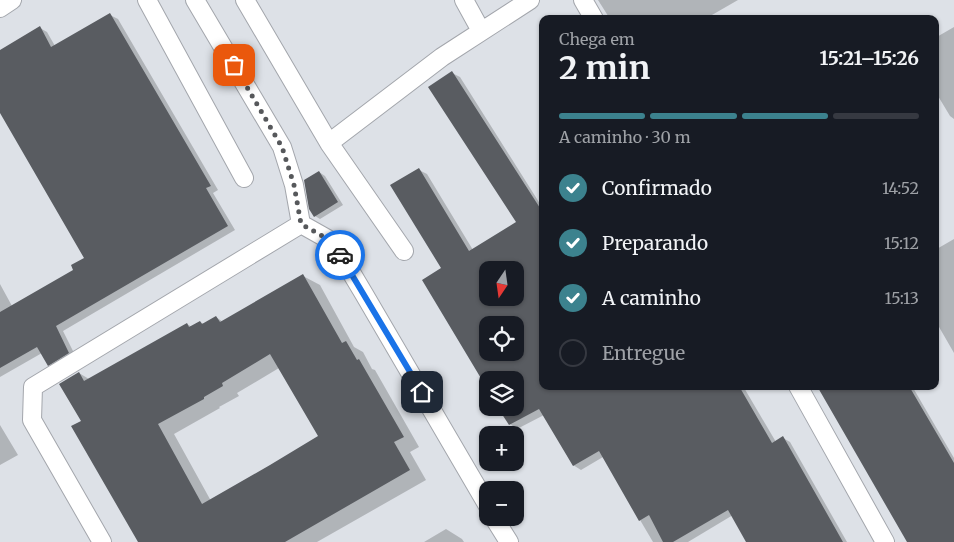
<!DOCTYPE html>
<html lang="pt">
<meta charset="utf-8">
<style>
:root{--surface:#171b24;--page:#20242c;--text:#f1f3f6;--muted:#9ea1a6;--line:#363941;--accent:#3c828e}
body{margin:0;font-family:Merriweather,serif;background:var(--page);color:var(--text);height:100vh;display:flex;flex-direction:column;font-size:19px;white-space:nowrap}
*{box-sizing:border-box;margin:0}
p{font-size:16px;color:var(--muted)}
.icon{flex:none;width:28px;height:28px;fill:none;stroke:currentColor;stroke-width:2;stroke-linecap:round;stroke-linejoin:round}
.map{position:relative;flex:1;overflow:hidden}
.drawer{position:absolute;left:539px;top:15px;width:400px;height:375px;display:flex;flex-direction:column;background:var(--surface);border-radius:10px;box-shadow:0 1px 4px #0004}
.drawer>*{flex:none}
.needle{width:32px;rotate:193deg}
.controls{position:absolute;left:479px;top:261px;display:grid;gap:10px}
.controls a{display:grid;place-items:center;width:45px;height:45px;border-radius:10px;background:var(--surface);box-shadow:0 1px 4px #0004;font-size:25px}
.pin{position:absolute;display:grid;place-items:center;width:42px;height:42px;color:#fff;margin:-21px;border-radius:10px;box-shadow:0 2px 8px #0006}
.courier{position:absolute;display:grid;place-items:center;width:50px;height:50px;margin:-25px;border:4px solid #1a73e8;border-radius:50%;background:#fff;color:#222;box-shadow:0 1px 6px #0007}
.headline em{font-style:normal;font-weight:700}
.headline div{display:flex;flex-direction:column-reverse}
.headline{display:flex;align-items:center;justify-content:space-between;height:85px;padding:0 20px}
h1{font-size:32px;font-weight:700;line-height:38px}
.bar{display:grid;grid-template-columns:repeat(4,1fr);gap:8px 5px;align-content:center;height:60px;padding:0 20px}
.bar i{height:6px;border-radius:4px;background:var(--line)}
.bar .active{background:var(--accent)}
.bar p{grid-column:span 4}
ol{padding:0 20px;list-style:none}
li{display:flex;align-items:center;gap:15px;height:55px}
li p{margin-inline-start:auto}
li .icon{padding:5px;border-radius:50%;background:var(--accent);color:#fff;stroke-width:4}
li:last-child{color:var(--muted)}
li i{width:28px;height:28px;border:2px solid var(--line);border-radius:50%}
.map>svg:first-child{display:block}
</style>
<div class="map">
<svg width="954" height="542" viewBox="0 0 954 542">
<rect width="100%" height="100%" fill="#dde1e7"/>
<!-- shadow -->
<path fill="#0003" fill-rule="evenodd" d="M 598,0 L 738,0 L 705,19 L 610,19 Z
M 110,15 L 118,19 L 218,190 L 213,193 L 235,230 L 63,331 L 76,357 L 57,369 L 49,365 L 42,353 L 0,377 L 0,284 L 12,306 L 75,270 L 86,258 L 0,110 L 0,51 L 40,28 L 47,32 L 55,46 Z
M 954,27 L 954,119 L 950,116 L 935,91 L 935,38 Z
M 452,73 L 460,77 L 542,207 L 542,386 L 743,386 L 776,442 L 783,438 L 790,442 L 847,542 L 748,542 L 733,515 L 688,542 L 653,542 L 603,457 L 581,470 L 573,465 L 544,415 L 517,429 L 510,424 L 499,408 L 515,408 L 515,380 L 488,380 L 443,269 L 419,170 L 427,174 L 473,250 L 518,222 ZM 488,270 L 515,270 L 515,298 L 488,298 ZM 488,325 L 515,325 L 515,352 L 488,352 Z
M 319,172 L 325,176 L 343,205 L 320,219 L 315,216 Z
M 954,239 L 954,353 L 935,320 L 935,250 Z
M 303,276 L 320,285 L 354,347 L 363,352 L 372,369 L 375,370 L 419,447 L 410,452 L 426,480 L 317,542 L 139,542 L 83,421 L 79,373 L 89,379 L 187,324 L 192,327 L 200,322 L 204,324 L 216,317 L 223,322 ZM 279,368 L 320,436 L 211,501 L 174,434 L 220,408 L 219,407 L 239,396 L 237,393 Z
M 818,386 L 912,386 L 954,458 L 954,542 L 909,542 Z
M 0,425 L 18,455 L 0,465 Z
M 446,529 L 462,539 L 464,542 L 424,542 Z"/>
<!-- building -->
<path fill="#595c61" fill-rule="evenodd" d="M 110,13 L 211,186 L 206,188 L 228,226 L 56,326 L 69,353 L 48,366 L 37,347 L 0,368 L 0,312 L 73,270 L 71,265 L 84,258 L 0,113 L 0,50 L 40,26 L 51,47 Z
M 452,71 L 540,208 L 542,206 L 542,386 L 739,386 L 772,443 L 783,436 L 843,542 L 746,542 L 728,510 L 673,542 L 663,542 L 649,515 L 639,521 L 599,451 L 573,466 L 539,409 L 509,425 L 498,408 L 515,408 L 515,380 L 488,380 L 488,390 L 422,280 L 441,268 L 390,185 L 419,168 L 469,251 L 516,222 L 428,87 ZM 488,270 L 515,270 L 515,298 L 488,298 ZM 488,325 L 515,325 L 515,352 L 488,352 Z
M 319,171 L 338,202 L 314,217 L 309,209 L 304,180 Z
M 303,274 L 342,343 L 346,341 L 357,360 L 359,359 L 404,437 L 394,442 L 410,470 L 285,542 L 138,542 L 71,426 L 81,421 L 59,384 L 79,372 L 84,381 L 187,323 L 189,327 L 200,321 L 202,324 L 216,316 L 220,322 ZM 270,354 L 318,436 L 270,465 L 202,504 L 158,424 L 204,399 L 204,397 L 223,386 L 222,383 Z
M 817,386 L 909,386 L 954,463 L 954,542 L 907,542 Z"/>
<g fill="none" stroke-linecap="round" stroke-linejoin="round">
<defs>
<path id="service" d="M 147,0 L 244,178
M 195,0 L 282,147 L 294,185 L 301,224 L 333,242 L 364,294 L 488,506
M 245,0 L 329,143 L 404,251
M 464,0 L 481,31
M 583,0 L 594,19
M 0,8 L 12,0
M 329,143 L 442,57 L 530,0
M 798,386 L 885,542
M 494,518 L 509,542
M 102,542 L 32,420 L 33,387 L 301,224"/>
</defs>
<!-- service casing -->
<use href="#service" stroke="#a3a6ac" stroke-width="20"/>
<!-- service -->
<use href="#service" stroke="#fff" stroke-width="18"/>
</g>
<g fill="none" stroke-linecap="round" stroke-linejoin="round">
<!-- done -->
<path stroke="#56585b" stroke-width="5" stroke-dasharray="0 9" d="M 234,65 L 282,147 L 294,185 L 301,224 L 333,242 L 340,255"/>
<!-- route -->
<path stroke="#1a73e8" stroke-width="6" d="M 340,255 L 422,392"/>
</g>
</svg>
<div class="controls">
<a><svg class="needle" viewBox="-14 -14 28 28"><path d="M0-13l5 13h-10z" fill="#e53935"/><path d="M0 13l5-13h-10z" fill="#9ea1a6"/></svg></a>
<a><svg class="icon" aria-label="locate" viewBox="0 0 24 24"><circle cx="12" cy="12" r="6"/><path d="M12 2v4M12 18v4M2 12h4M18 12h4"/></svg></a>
<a><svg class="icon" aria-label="layers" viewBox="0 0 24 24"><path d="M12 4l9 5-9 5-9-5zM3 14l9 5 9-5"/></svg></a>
<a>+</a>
<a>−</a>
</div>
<div class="pin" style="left:234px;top:65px;background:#ea580c"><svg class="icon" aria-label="bag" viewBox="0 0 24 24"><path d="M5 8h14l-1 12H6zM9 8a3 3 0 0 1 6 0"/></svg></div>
<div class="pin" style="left:422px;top:392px;background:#1f2937"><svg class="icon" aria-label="home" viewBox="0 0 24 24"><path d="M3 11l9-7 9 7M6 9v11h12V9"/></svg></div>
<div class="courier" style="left:340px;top:255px"><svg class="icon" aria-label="car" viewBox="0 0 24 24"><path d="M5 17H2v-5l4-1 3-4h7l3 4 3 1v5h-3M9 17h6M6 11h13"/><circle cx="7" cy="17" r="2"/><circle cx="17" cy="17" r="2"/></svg></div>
<section class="drawer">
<div class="headline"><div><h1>2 min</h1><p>Chega em</p></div><em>15:21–15:26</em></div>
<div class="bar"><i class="active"></i><i class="active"></i><i class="active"></i><i></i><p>A caminho · 30 m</p></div>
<ol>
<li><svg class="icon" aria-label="check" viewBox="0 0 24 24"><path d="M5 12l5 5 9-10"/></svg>Confirmado<p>14:52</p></li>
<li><svg class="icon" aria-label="check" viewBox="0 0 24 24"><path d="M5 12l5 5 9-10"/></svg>Preparando<p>15:12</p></li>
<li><svg class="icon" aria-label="check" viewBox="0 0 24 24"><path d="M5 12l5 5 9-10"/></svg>A caminho<p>15:13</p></li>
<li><i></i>Entregue</li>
</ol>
</section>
</div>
